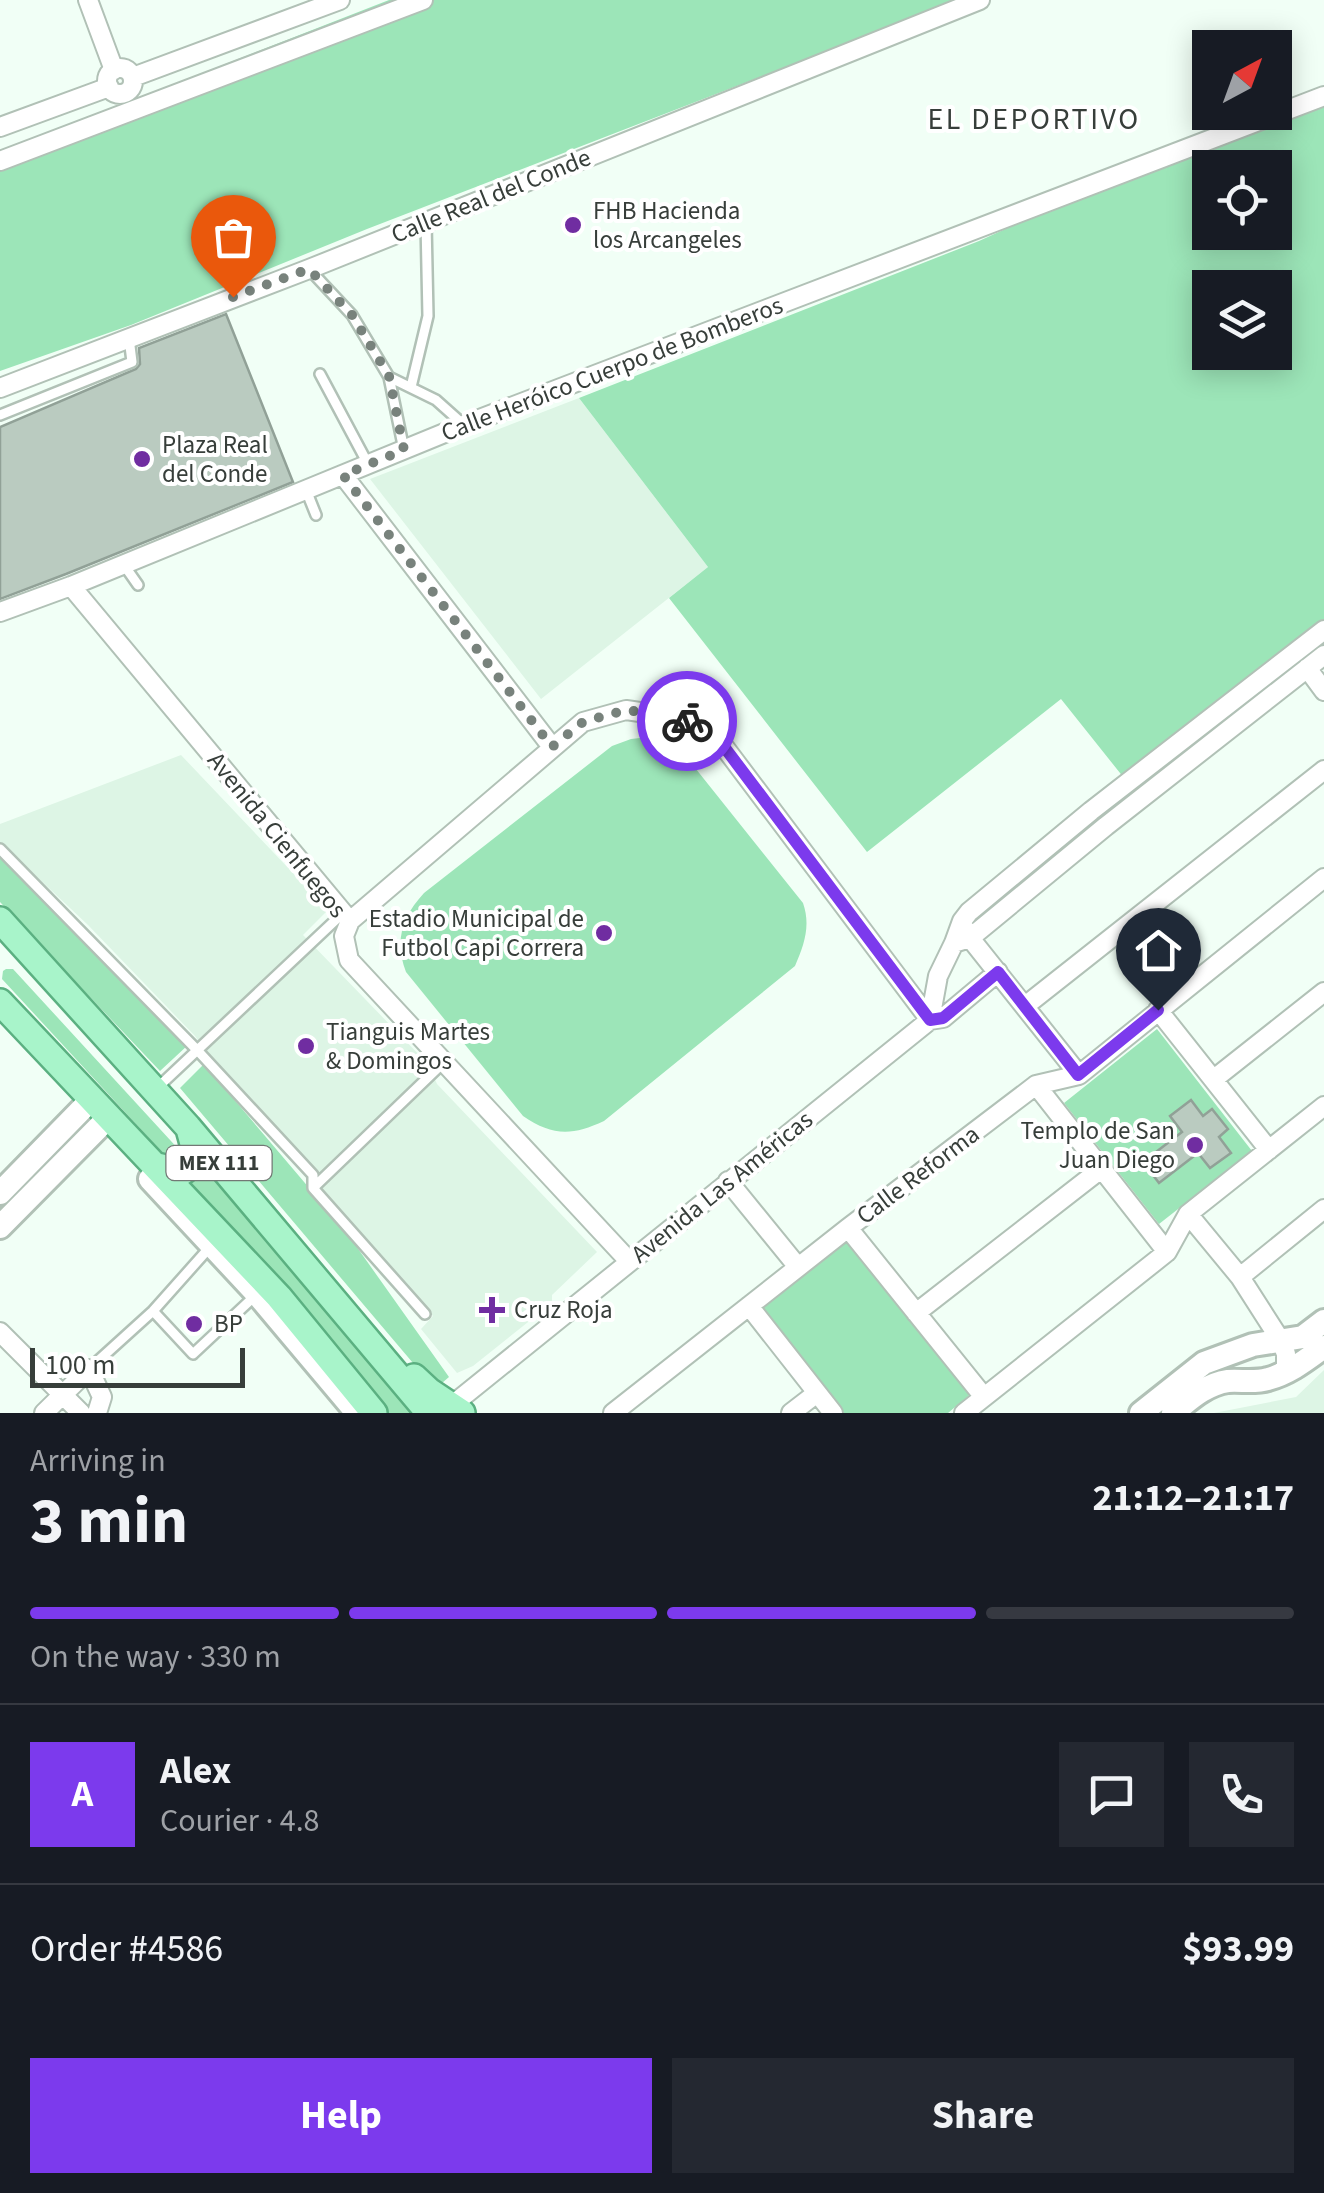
<!DOCTYPE html>
<meta charset="utf-8">
<style>
:root{--surface:#171b24;--page:#242831;--text:#f1f3f6;--muted:#9ea1a6;--line:#363941;--accent:#7c3aed}
body{margin:0;font-family:"Source Sans 3",sans-serif;background:var(--page);color:var(--text);height:100vh;display:flex;flex-direction:column;font-size:38px;white-space:nowrap}
*{box-sizing:border-box;margin:0}
p{font-size:32px;color:var(--muted)}
.icon{flex:none;width:55px;height:55px;fill:none;stroke:currentColor;stroke-width:2;stroke-linecap:round;stroke-linejoin:round}
.map{position:relative;height:1413px;overflow:hidden}
.details{display:flex;flex-direction:column;background:var(--surface);flex:1}
.details>*{flex:none}
.needle{width:65px;rotate:41deg}
.tools{position:absolute;left:1192px;top:30px;display:grid;gap:20px}
.tools a{display:grid;place-items:center;width:100px;height:100px;border-radius:0px;background:var(--surface);box-shadow:0 5px 25px #0003;font-size:50px}
.scale{position:absolute;left:30px;bottom:25px;width:215px;box-sizing:border-box;padding-left:10px;border:5px solid #373e3a;border-top:0;font-size:28px;line-height:35px;white-space:nowrap;color:#373e3a;-webkit-text-stroke:8px #fff;paint-order:stroke}
.pin{position:absolute;display:grid;place-items:center;width:85px;height:85px;color:#fff;margin:-102px -42px;border-radius:50% 50% 50% 0;rotate:-45deg;box-shadow:0 0 10px #0007}
.pin .icon{rotate:45deg}
.courier{position:absolute;display:grid;place-items:center;width:100px;height:100px;margin:-50px;border:8px solid #7c3aed;border-radius:50%;background:#fff;color:#222;box-shadow:0 2px 12px #0007}
.overview em{font-style:normal;font-weight:700}
.overview div{display:flex;flex-direction:column-reverse}
.overview{display:flex;align-items:center;justify-content:space-between;height:170px;padding:0 30px}
h1{font-size:65px;font-weight:700;line-height:75px}
.bar{display:grid;grid-template-columns:repeat(4,1fr);gap:15px 10px;align-content:center;height:120px;padding:0 30px}
.bar i{height:12px;border-radius:8px;background:var(--line)}
.bar .selected{background:var(--accent)}
.bar p{grid-column:span 4}
.line{display:flex;align-items:center;gap:25px;padding:0 30px;border-top:2px solid var(--line)}
.line div{flex:1}
.round{display:grid;place-items:center;flex:none;width:105px;height:105px;border-radius:0px;background:var(--page)}
.primary-button{display:flex;gap:20px;margin-top:auto;padding:20px 30px}
.primary-button a{flex:1;height:115px;border-radius:0px;background:var(--accent);color:#fff;font-size:40px;font-weight:700;line-height:115px;text-align:center}
.primary-button a+a{background:var(--page);color:var(--text)}
.map>svg:first-child{display:block}
</style>
<div class="map">
<svg width="1324" height="1413" viewBox="0 0 1324 1413">
<rect width="100%" height="100%" fill="#f1fff6"/>
<!-- built -->
<path fill="#ddf5e5" d="M 579,398 L 708,567 L 541,699 L 370,479 Z
M 181,755 L 328,910 L 303,935 L 428,1064 L 437,1084 L 597,1252 L 552,1295 L 552,1303 L 473,1366 L 457,1373 L 421,1329 L 433,1316 L 322,1194 L 318,1171 L 209,1056 L 195,1036 L 88,925 L 0,842 L 0,824 Z
M 1324,1370 L 1324,1413 L 1214,1413 L 1296,1397 Z"/>
<!-- green -->
<path fill="#9ce5b8" fill-rule="evenodd" d="M 389,0 L 959,0 L 367,229 L 131,325 L 0,371 L 0,152 Z
M 1324,101 L 1324,621 L 1124,778 L 1061,699 L 867,852 L 669,598 L 708,567 L 579,398 L 979,241 L 1082,194 ZM 1210,168 L 1275,168 L 1275,232 L 1210,232 ZM 1210,288 L 1275,288 L 1275,352 L 1210,352 Z
M 649,737 L 666,742 L 688,759 L 803,903 C 811,926 804,945 795,966 L 604,1121 C 572,1136 552,1136 523,1116 L 406,972 C 394,941 402,917 424,893 L 612,746 L 631,739 Z
M 0,853 L 188,1045 L 160,1071 L 0,902 Z
M 6,969 L 13,969 L 182,1153 L 182,1160 L 171,1162 L 2,979 L 3,971 Z
M 1157,1029 L 1252,1151 L 1159,1224 L 1064,1103 Z
M 204,1064 L 344,1229 L 449,1377 L 435,1389 L 180,1088 Z
M 205,1160 L 413,1413 L 382,1413 L 180,1184 Z
M 848,1236 L 972,1393 L 948,1413 L 844,1413 L 761,1307 Z"/>
<!-- building -->
<path fill="#bacbc0" stroke="#91a197" stroke-width="2.5" d="M 226,314 L 293,482 L 66,574 L 0,599 L 0,427 L 136,369 L 140,364 L 139,348 Z
M 1191,1100 L 1203,1116 L 1212,1109 L 1228,1129 L 1219,1137 L 1231,1153 L 1210,1168 L 1198,1153 L 1159,1183 L 1143,1162 L 1182,1132 L 1170,1116 Z"/>
<g fill="none" stroke-linecap="round" stroke-linejoin="round">
<defs>
<path id="lane" d="M 309,269 L 352,315 L 389,377 L 404,450
M 320,374 L 368,464
M 389,377 L 436,400 L 464,425
M 411,387 L 428,316 L 426,222
M 0,415 L 132,362 L 129,338
M 306,490 L 316,515
M 124,565 L 138,585
M 0,849 L 198,1051 L 313,1175 L 313,1188 L 425,1314
M 156,1089 L 343,913
M 313,1188 L 444,1062
M 153,1311 L 193,1354 L 257,1294
M 89,1369 L 153,1311 L 210,1247"/>
<path id="street" d="M 88,0 L 114,70
M107 81a13 13 0 1 1 26 0a13 13 0 1 1-26 0Z
M 133,77 L 340,0
M 0,127 L 109,87
M 0,161 L 423,0
M 0,388 L 309,269 L 980,0
M 343,475 L 552,747
M 71,586 L 350,921 L 344,936 L 349,960 L 629,1261
M 0,612 L 71,586 L 464,425 L 1324,96
M 1307,668 L 1324,691
M 350,921 L 583,722 L 626,710 L 681,718 L 719,740 L 930,1020 L 943,1018 L 998,972
M 966,930 L 970,938 L 1079,1075
M 954,943 L 970,938 L 1106,826 L 1324,655
M 1025,1006 L 1324,770
M 1158,1010 L 1269,1150
M 1214,1079 L 1324,992
M 1036,1085 L 1167,1252
M 728,1181 L 798,1267
M 1188,1214 L 1240,1277 L 1281,1341 L 1286,1354 L 1286,1366 L 1280,1375
M 848,1228 L 984,1397
M 1240,1277 L 1324,1209
M 749,1306 L 833,1413
M 916,1313 L 1101,1169
M 0,1332 L 81,1413
M 451,1406 L 930,1020 L 938,976 L 954,943 L 962,921 L 969,912 L 1091,811 L 1324,630
M 44,1413 L 89,1369 L 102,1397 L 97,1413
M 613,1413 L 848,1228 L 1036,1085 L 1079,1075 L 1324,878
M 791,1413 L 817,1393
M 964,1413 L 1167,1252 L 1188,1214 L 1324,1106"/>
<path id="secondary" d="M 150,1179 L 257,1294 L 357,1413
M 0,1193 L 84,1107
M 0,1227 L 101,1125
M 1141,1413 L 1204,1363 L 1253,1345 L 1303,1337 L 1324,1321
M 1173,1413 C 1189,1400 1206,1384 1228,1381 C 1241,1380 1255,1383 1268,1379 C 1290,1373 1306,1360 1324,1347"/>
<path id="primary" d="M 0,920 L 188,1127 L 429,1413
M 0,1002 L 279,1297 L 374,1413
M 157,1166 L 182,1172 C 200,1161 194,1147 189,1129
M 414,1377 L 429,1391 L 462,1413"/>
</defs>
<!-- lane casing -->
<use href="#lane" stroke="#b1c1b6" stroke-width="14"/>
<!-- street casing -->
<use href="#street" stroke="#b1c1b6" stroke-width="22"/>
<!-- secondary casing -->
<use href="#secondary" stroke="#b1c1b6" stroke-width="28"/>
<!-- primary casing -->
<use href="#primary" stroke="#5bb081" stroke-width="30"/>
<!-- lane -->
<use href="#lane" stroke="#fff" stroke-width="9"/>
<!-- street -->
<use href="#street" stroke="#fff" stroke-width="18"/>
<!-- secondary -->
<use href="#secondary" stroke="#fff" stroke-width="22"/>
<!-- primary -->
<use href="#primary" stroke="#a8f4ca" stroke-width="25"/>
</g>
<g fill="none" stroke-linecap="round" stroke-linejoin="round">
<!-- done -->
<path stroke="#78827c" stroke-width="10" stroke-dasharray="0 18" d="M 233,297 L 309,269 L 352,315 L 389,376 L 404,450 L 343,475 L 552,747 L 583,722 L 626,710 L 681,718 L 687,721"/>
<!-- route -->
<path stroke="#7c3aed" stroke-width="12" d="M 687,721 L 719,740 L 930,1020 L 943,1018 L 998,972 L 1078,1075 L 1158,1010"/>
</g>
<!-- markers -->
<g fill="#702da1" stroke="#fff" stroke-width="4">
<circle cx="573" cy="225" r="10"/>
<circle cx="142" cy="459" r="10"/>
<circle cx="604" cy="933" r="10"/>
<circle cx="306" cy="1046" r="10"/>
<circle cx="1195" cy="1145" r="10"/>
<path d="M487 1295h10v10h10v10h-10v10h-10v-10h-10v-10h10z"/>
<circle cx="194" cy="1324" r="10"/>
</g>
<g text-anchor="middle" dominant-baseline="central" stroke-width="8" stroke-linejoin="round" paint-order="stroke">
<!-- shield labels -->
<rect fill="#fff" stroke="#737875" stroke-width="2.5" x="166.5" y="1146" width="105" height="34" rx="8"/>
<g font-size="22" font-weight="bold" fill="#373e3a">
<text x="219" y="1163">MEX 111</text>
</g>
<!-- street labels -->
<g font-size="25" fill="#373e3a" stroke="#fff">
<text transform="translate(491 196) rotate(-22)">Calle Real del Conde</text>
<text transform="translate(612 369) rotate(-21)">Calle Heróico Cuerpo de Bomberos</text>
<text transform="translate(277 835) rotate(51)">Avenida Cienfuegos</text>
<text transform="translate(918 1175) rotate(-37)">Calle Reforma</text>
<text transform="translate(722 1187) rotate(-39)">Avenida Las Américas</text>
</g>
<!-- poi labels -->
<g font-size="25" fill="#373e3a" stroke="#fff" text-anchor="start">
<text x="593" y="211">FHB Hacienda<tspan x="593" dy="29">los Arcangeles</tspan></text>
<text x="162" y="445">Plaza Real<tspan x="162" dy="29">del Conde</tspan></text>
<text x="584" y="919" text-anchor="end">Estadio Municipal de<tspan x="584" dy="29">Futbol Capi Correra</tspan></text>
<text x="326" y="1032">Tianguis Martes<tspan x="326" dy="29">&amp; Domingos</tspan></text>
<text x="1175" y="1131" text-anchor="end">Templo de San<tspan x="1175" dy="29">Juan Diego</tspan></text>
<text x="514" y="1310">Cruz Roja</text>
<text x="214" y="1324">BP</text>
</g>
<!-- quarter labels -->
<g font-size="30" letter-spacing="2.5" fill="#373e3a" stroke="#fff">
<text x="1034" y="119">EL DEPORTIVO</text>
</g>
</g>
</svg>
<div class="tools">
<a><svg class="needle" viewBox="-14 -14 28 28"><path d="M0-13l5 13h-10z" fill="#e53935"/><path d="M0 13l5-13h-10z" fill="#9ea1a6"/></svg></a>
<a><svg class="icon" aria-label="locate" viewBox="0 0 24 24"><circle cx="12" cy="12" r="6"/><path d="M12 2v4M12 18v4M2 12h4M18 12h4"/></svg></a>
<a><svg class="icon" aria-label="layers" viewBox="0 0 24 24"><path d="M12 4l9 5-9 5-9-5zM3 14l9 5 9-5"/></svg></a>
</div>
<div class="scale">100 m</div>
<div class="pin" style="left:233px;top:297px;background:#ea580c"><svg class="icon" aria-label="bag" viewBox="0 0 24 24"><path d="M5 8h14l-1 12H6zM9 8a3 3 0 0 1 6 0"/></svg></div>
<div class="pin" style="left:1158px;top:1010px;background:#1f2937"><svg class="icon" aria-label="home" viewBox="0 0 24 24"><path d="M3 11l9-7 9 7M6 9v11h12V9"/></svg></div>
<div class="courier" style="left:687px;top:721px"><svg class="icon" aria-label="bike" viewBox="0 0 24 24"><circle cx="6" cy="16" r="4"/><circle cx="18" cy="16" r="4"/><path d="M6 16l4-8h5l3 8M10 8l3 8H6M13 5h3"/></svg></div>
</div>
<section class="details">
<div class="overview"><div><h1>3 min</h1><p>Arriving in</p></div><em>21:12–21:17</em></div>
<div class="bar"><i class="selected"></i><i class="selected"></i><i class="selected"></i><i></i><p>On the way · 330 m</p></div>
<div class="line" style="height:180px"><b class="round" style="background:var(--accent);color:#fff">A</b><div><b>Alex</b><p>Courier · 4.8</p></div><a class="round"><svg class="icon" aria-label="chat" viewBox="0 0 24 24"><path d="M4 5h16v11H9l-5 4z"/></svg></a><a class="round"><svg class="icon" aria-label="phone" viewBox="0 0 24 24"><path d="M5 4h4l2 5-3 2q2 4 5 5l2-3 5 2v4C11 20 4 13 5 4z"/></svg></a></div>
<div class="line" style="height:130px"><div>Order #4586</div><b>$93.99</b></div>
<div class="primary-button"><a>Help</a><a>Share</a></div>
</section>
